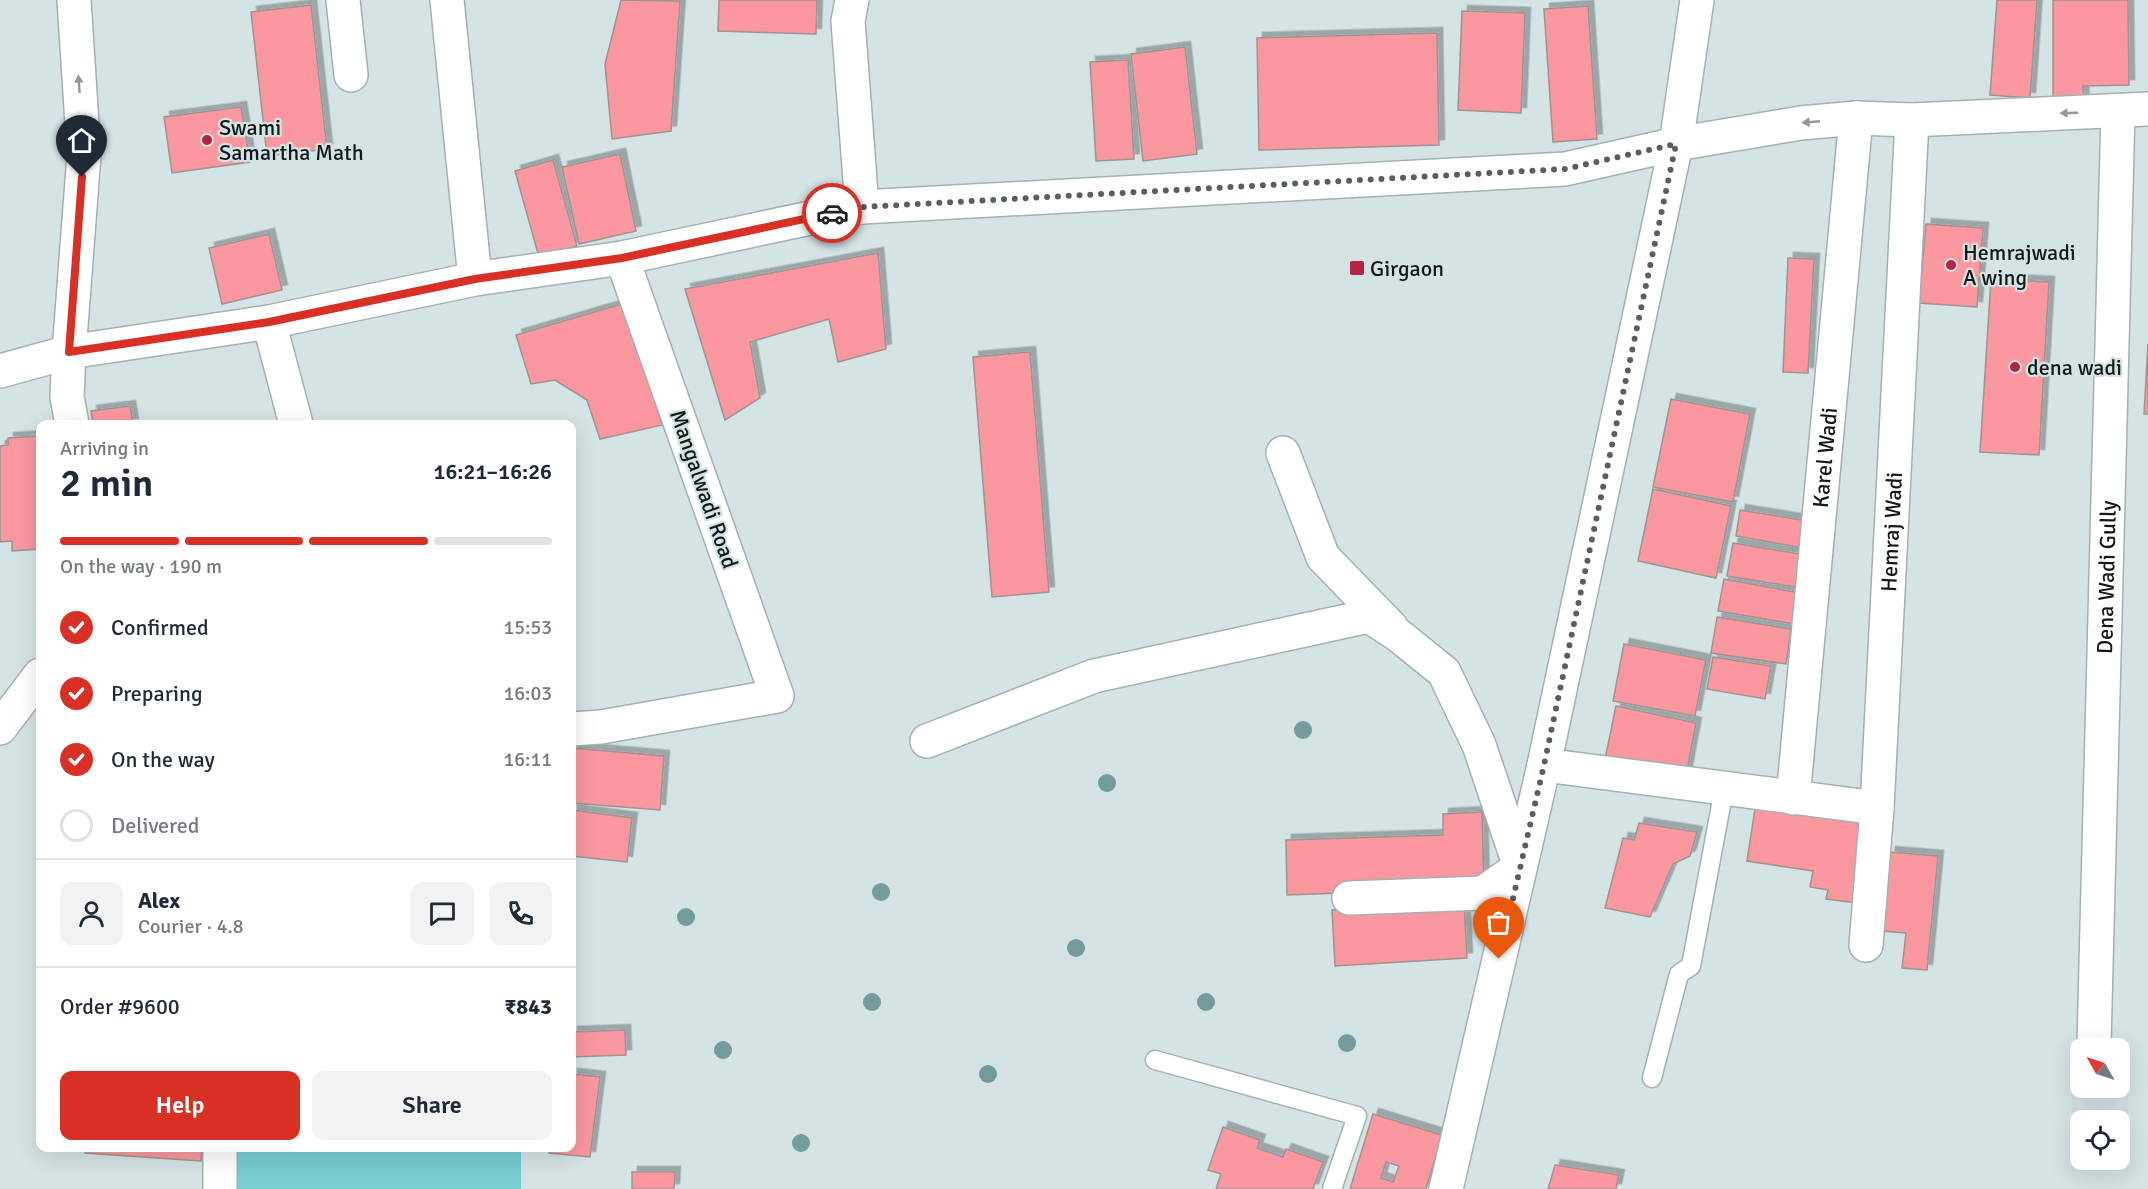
<!DOCTYPE html>
<meta charset="utf-8">
<style>
:root{--surface:#fff;--page:#f2f2f3;--text:#1f2937;--muted:#747a83;--line:#e0e1e3;--accent:#d93025}
body{margin:0;font-family:Signika,sans-serif;background:var(--page);color:var(--text);height:100vh;display:flex;flex-direction:column;font-size:22px;white-space:nowrap}
*{box-sizing:border-box;margin:0}
p{font-size:20px;color:var(--muted)}
.icon{flex:none;width:33px;height:33px;fill:none;stroke:currentColor;stroke-width:2;stroke-linecap:round;stroke-linejoin:round}
.map{position:relative;flex:1;overflow:hidden}
.sheet{position:absolute;left:36px;top:420px;width:540px;height:732px;display:flex;flex-direction:column;background:var(--surface);border-radius:12px;box-shadow:0 6px 24px #0002}
.sheet>*{flex:none}
.needle{width:39px;rotate:309deg}
.tools{position:absolute;left:2070px;top:1038px;display:grid;gap:12px}
.tools a{display:grid;place-items:center;width:60px;height:60px;border-radius:12px;background:var(--surface);box-shadow:0 6px 24px #0002;font-size:30px}
.pin{position:absolute;display:grid;place-items:center;width:51px;height:51px;color:#fff;margin:-62px -26px;border-radius:50% 50% 50% 0;rotate:-45deg;box-shadow:0 0 6px #0007}
.pin .icon{rotate:45deg}
.courier{position:absolute;display:grid;place-items:center;width:60px;height:60px;margin:-30px;border:4px solid #d93025;border-radius:50%;background:#fff;color:#222;box-shadow:0 2px 8px #0007}
.overview em{font-style:normal;font-weight:600}
.overview div{display:flex;flex-direction:column-reverse}
.overview{display:flex;align-items:center;justify-content:space-between;height:102px;padding:0 24px}
h1{font-size:39px;font-weight:600;line-height:45px}
.bar{display:grid;grid-template-columns:repeat(4,1fr);gap:9px 6px;align-content:center;height:72px;padding:0 24px}
.bar i{height:8px;border-radius:4px;background:var(--line)}
.bar .on{background:var(--accent)}
.bar p{grid-column:span 4}
.line{display:flex;align-items:center;gap:15px;padding:0 24px;border-top:2px solid var(--line)}
.line div{flex:1}
.round{display:grid;place-items:center;flex:none;width:63px;height:63px;border-radius:12px;background:var(--page)}
ol{padding:0 24px;list-style:none}
li{display:flex;align-items:center;gap:18px;height:66px}
li p{margin-inline-start:auto}
li .icon{padding:6px;border-radius:50%;background:var(--accent);color:#fff;stroke-width:4}
li:last-child{color:var(--muted)}
li i{width:33px;height:33px;border:3px solid var(--line);border-radius:50%}
.primary-button{display:flex;gap:12px;margin-top:auto;padding:12px 24px}
.primary-button a{flex:1;height:69px;border-radius:12px;background:var(--accent);color:#fff;font-size:24px;font-weight:600;line-height:69px;text-align:center}
.primary-button a+a{background:var(--page);color:var(--text)}
.map>svg:first-child{display:block}
</style>
<div class="map">
<svg width="2148" height="1189" viewBox="0 0 2148 1189">
<defs>
<filter id="shadow"><feDropShadow dx="5.5" dy="-5.5" stdDeviation="0" flood-color="#0004"/></filter>
</defs>
<rect width="100%" height="100%" fill="#d4e3e4"/>
<!-- green -->
<path fill="#77cdd2" d="M 237,1148 L 521,1148 L 521,1189 L 238,1189 Z"/>
<!-- building -->
<path fill="#fa979f" stroke="#a09293" stroke-width="1.5" fill-rule="evenodd" filter="url(#shadow)" d="M 621,0 L 680,1 L 671,131 L 612,139 L 605,64 Z
M 719,0 L 817,0 L 816,34 L 718,31 Z
M 1997,0 L 2037,0 L 2030,98 L 1990,95 Z
M 2053,0 L 2128,0 L 2129,85 L 2083,86 L 2084,105 L 2053,105 Z
M 311,5 L 327,149 L 267,156 L 251,12 Z
M 1588,6 L 1597,139 L 1553,142 L 1544,9 Z
M 1462,11 L 1525,13 L 1521,113 L 1458,110 Z
M 1437,33 L 1439,145 L 1259,150 L 1257,38 Z
M 1185,47 L 1197,154 L 1143,161 L 1131,54 Z
M 1128,60 L 1134,159 L 1096,161 L 1090,62 Z
M 241,107 L 250,162 L 172,173 L 164,117 Z
M 620,154 L 636,231 L 579,244 L 562,167 Z
M 553,160 L 577,246 L 539,257 L 515,171 Z
M 1926,224 L 1983,228 L 1977,307 L 1919,303 Z
M 269,234 L 282,290 L 222,304 L 209,248 Z
M 878,253 L 886,349 L 838,362 L 829,319 L 750,342 L 760,398 L 725,420 L 685,289 Z
M 1788,258 L 1814,259 L 1808,373 L 1783,372 Z
M 1991,279 L 2049,282 L 2039,455 L 1980,452 Z
M 625,303 L 662,425 L 600,439 L 587,400 L 555,380 L 531,384 L 516,335 Z
M 2148,344 L 2148,414 L 2144,414 Z
M 1030,352 L 1049,592 L 992,597 L 973,357 Z
M 1671,399 L 1750,414 L 1733,502 L 1653,487 Z
M 130,406 L 133,424 L 93,424 L 91,411 Z
M 40,436 L 40,549 L 12,551 L 12,541 L 0,542 L 0,446 L 8,445 L 8,438 Z
M 1653,489 L 1731,506 L 1716,578 L 1638,561 Z
M 1740,510 L 1808,521 L 1803,548 L 1736,536 Z
M 1733,543 L 1806,555 L 1801,588 L 1727,576 Z
M 1724,579 L 1800,593 L 1794,624 L 1718,611 Z
M 1717,617 L 1791,629 L 1786,664 L 1711,653 Z
M 1624,644 L 1706,660 L 1695,716 L 1613,701 Z
M 1713,657 L 1771,666 L 1765,699 L 1707,689 Z
M 1616,706 L 1696,723 L 1685,781 L 1604,764 Z
M 572,748 L 664,756 L 660,810 L 572,803 Z
M 1756,802 L 1870,820 L 1857,903 L 1826,899 L 1828,890 L 1810,887 L 1813,871 L 1747,861 Z
M 572,810 L 632,818 L 627,862 L 572,856 Z
M 1482,812 L 1484,888 L 1287,895 L 1286,840 L 1443,835 L 1443,814 Z
M 1639,823 L 1697,832 L 1690,856 L 1673,864 L 1650,917 L 1605,908 L 1623,838 L 1634,840 Z
M 1890,852 L 1938,856 L 1927,970 L 1902,968 L 1906,933 L 1882,931 Z
M 1464,902 L 1467,958 L 1335,966 L 1332,910 Z
M 625,1030 L 626,1055 L 572,1057 L 572,1032 Z
M 572,1074 L 600,1077 L 590,1157 L 549,1153 L 550,1148 L 572,1148 Z
M 1373,1114 L 1442,1135 L 1426,1189 L 1350,1189 ZM 1386,1162 L 1399,1166 L 1393,1182 L 1381,1178 Z
M 1223,1127 L 1260,1140 L 1257,1148 L 1283,1157 L 1286,1149 L 1323,1162 L 1313,1189 L 1216,1189 L 1221,1174 L 1208,1170 Z
M 85,1148 L 202,1148 L 201,1161 L 85,1153 Z
M 1555,1165 L 1619,1175 L 1616,1189 L 1548,1189 Z
M 632,1172 L 675,1172 L 674,1189 L 632,1189 Z"/>
<g fill="none" stroke-linecap="round" stroke-linejoin="round">
<defs>
<path id="lane" d="M 1155,1060 L 1357,1116 L 1332,1189
M 1652,1078 L 1679,974 L 1691,966 L 1724,789"/>
<g id="street">
<path d="M 343,0 L 351,75"/>
<path d="M 447,0 L 475,279"/>
<path d="M 852,0 L 848,21 L 862,207"/>
<path d="M 269,322 L 296,424"/>
<path d="M 72,424 L 67,397 L 69,352 L 84,155 L 74,0"/>
<path d="M 1283,453 L 1323,557 L 1391,627"/>
<path d="M 0,728 L 40,675"/>
<path d="M 572,729 L 601,727 L 777,696 L 622,258"/>
<path d="M 927,741 L 1094,676 L 1369,616 L 1398,635 L 1444,672 L 1479,745 L 1520,867 L 1483,893 L 1349,898"/>
<path d="M 1544,765 L 1877,808"/>
<path id="s1" d="M 1793,798 L 1856,118"/>
<path id="s2" d="M 1866,945 L 1877,808 L 1912,120"/>
<path id="s3" d="M 2094,1043 L 2118,111"/>
<path d="M 220,1148 L 220,1189"/>
</g>
<path id="secondary" d="M 0,371 L 69,352 L 269,322 L 475,279 L 622,258 L 862,207 L 1565,169 L 1676,144 L 1801,123 L 1856,118 L 1912,120 L 2148,109
M 1446,1189 L 1544,765 L 1676,144 L 1697,0"/>
</defs>
<!-- lane casing -->
<use href="#lane" stroke="#a2b1b2" stroke-width="21"/>
<!-- street casing -->
<use href="#street" stroke="#a2b1b2" stroke-width="36"/>
<!-- secondary casing -->
<use href="#secondary" stroke="#a2b1b2" stroke-width="36"/>
<!-- lane -->
<use href="#lane" stroke="#fff" stroke-width="18"/>
<!-- street -->
<use href="#street" stroke="#fff" stroke-width="33"/>
<!-- secondary -->
<use href="#secondary" stroke="#fff" stroke-width="33"/>
</g>
<!-- trees -->
<g fill="#749b9e">
<circle cx="1303" cy="730" r="9"/>
<circle cx="1107" cy="783" r="9"/>
<circle cx="881" cy="892" r="9"/>
<circle cx="686" cy="917" r="9"/>
<circle cx="1076" cy="948" r="9"/>
<circle cx="872" cy="1002" r="9"/>
<circle cx="1206" cy="1002" r="9"/>
<circle cx="1347" cy="1043" r="9"/>
<circle cx="723" cy="1050" r="9"/>
<circle cx="988" cy="1074" r="9"/>
<circle cx="801" cy="1143" r="9"/>
</g>
<!-- one-way arrows -->
<defs><path id="oneway-solid" d="M-6-.8H1V-3.2L6.5 0L1 3.2V.8H-6Z" transform="scale(1.5)"/></defs>
<g fill="#959798">
<use href="#oneway-solid" transform="translate(79 84) rotate(-94)"/>
<use href="#oneway-solid" transform="translate(2069 113) rotate(178)"/>
<use href="#oneway-solid" transform="translate(1811 122) rotate(175)"/>
</g>
<g fill="none" stroke-linecap="round" stroke-linejoin="round">
<!-- done -->
<path stroke="#575f60" stroke-width="6" stroke-dasharray="0 10.8" d="M 832,213 L 862,207 L 1565,169 L 1676,144 L 1544,765 L 1499,959"/>
<!-- route -->
<path stroke="#d93025" stroke-width="8" d="M 82,177 L 69,352 L 269,322 L 475,279 L 622,258 L 832,213"/>
</g>
<!-- markers -->
<g fill="#b52344" stroke="#d4e3e4" stroke-width="2">
<circle cx="207" cy="140" r="6"/>
<circle cx="1951" cy="265" r="6"/>
<rect x="1349" y="260" width="16" height="16" rx="3"/>
<circle cx="2015" cy="367" r="6"/>
</g>
<g text-anchor="middle" dominant-baseline="central" stroke-width="4.5" stroke-linejoin="round" paint-order="stroke">
<!-- poi labels -->
<g font-size="22" fill="#131819" stroke="#d4e3e4" text-anchor="start">
<text x="219" y="127">Swami<tspan x="219" dy="25">Samartha Math</tspan></text>
<text x="1963" y="252">Hemrajwadi<tspan x="1963" dy="25">A wing</tspan></text>
<text x="1370" y="268">Girgaon</text>
<text x="2027" y="367">dena wadi</text>
</g>
<!-- street labels -->
<g font-size="22" fill="#131819" stroke="#d4e3e4">
<text stroke="none"><textPath href="#s1" startOffset="342">Karel Wadi</textPath></text>
<text transform="translate(704 489) rotate(71)">Mangalwadi Road</text>
<text stroke="none"><textPath href="#s2" startOffset="414">Hemraj Wadi</textPath></text>
<text stroke="none"><textPath href="#s3" startOffset="466">Dena Wadi Gully</textPath></text>
</g>
</g>
</svg>
<div class="tools">
<a><svg class="needle" viewBox="-14 -14 28 28"><path d="M0-13l5 13h-10z" fill="#e53935"/><path d="M0 13l5-13h-10z" fill="#747a83"/></svg></a>
<a><svg class="icon" aria-label="locate" viewBox="0 0 24 24"><circle cx="12" cy="12" r="6"/><path d="M12 2v4M12 18v4M2 12h4M18 12h4"/></svg></a>
</div>
<div class="pin" style="left:1499px;top:959px;background:#ea580c"><svg class="icon" aria-label="bag" viewBox="0 0 24 24"><path d="M5 8h14l-1 12H6zM9 8a3 3 0 0 1 6 0"/></svg></div>
<div class="pin" style="left:82px;top:177px;background:#1f2937"><svg class="icon" aria-label="home" viewBox="0 0 24 24"><path d="M3 11l9-7 9 7M6 9v11h12V9"/></svg></div>
<div class="courier" style="left:832px;top:213px"><svg class="icon" aria-label="car" viewBox="0 0 24 24"><path d="M5 17H2v-5l4-1 3-4h7l3 4 3 1v5h-3M9 17h6M6 11h13"/><circle cx="7" cy="17" r="2"/><circle cx="17" cy="17" r="2"/></svg></div>
<section class="sheet">
<div class="overview"><div><h1>2 min</h1><p>Arriving in</p></div><em>16:21–16:26</em></div>
<div class="bar"><i class="on"></i><i class="on"></i><i class="on"></i><i></i><p>On the way · 190 m</p></div>
<ol>
<li><svg class="icon" aria-label="check" viewBox="0 0 24 24"><path d="M5 12l5 5 9-10"/></svg>Confirmed<p>15:53</p></li>
<li><svg class="icon" aria-label="check" viewBox="0 0 24 24"><path d="M5 12l5 5 9-10"/></svg>Preparing<p>16:03</p></li>
<li><svg class="icon" aria-label="check" viewBox="0 0 24 24"><path d="M5 12l5 5 9-10"/></svg>On the way<p>16:11</p></li>
<li><i></i>Delivered</li>
</ol>
<div class="line" style="height:108px"><a class="round"><svg class="icon" aria-label="person" viewBox="0 0 24 24"><circle cx="12" cy="8" r="4"/><path d="M4 21q1-7 8-7t8 7"/></svg></a><div><b>Alex</b><p>Courier · 4.8</p></div><a class="round"><svg class="icon" aria-label="chat" viewBox="0 0 24 24"><path d="M4 5h16v11H9l-5 4z"/></svg></a><a class="round"><svg class="icon" aria-label="phone" viewBox="0 0 24 24"><path d="M5 4h4l2 5-3 2q2 4 5 5l2-3 5 2v4C11 20 4 13 5 4z"/></svg></a></div>
<div class="line" style="height:78px"><div>Order #9600</div><b>₹843</b></div>
<div class="primary-button"><a>Help</a><a>Share</a></div>
</section>
</div>
